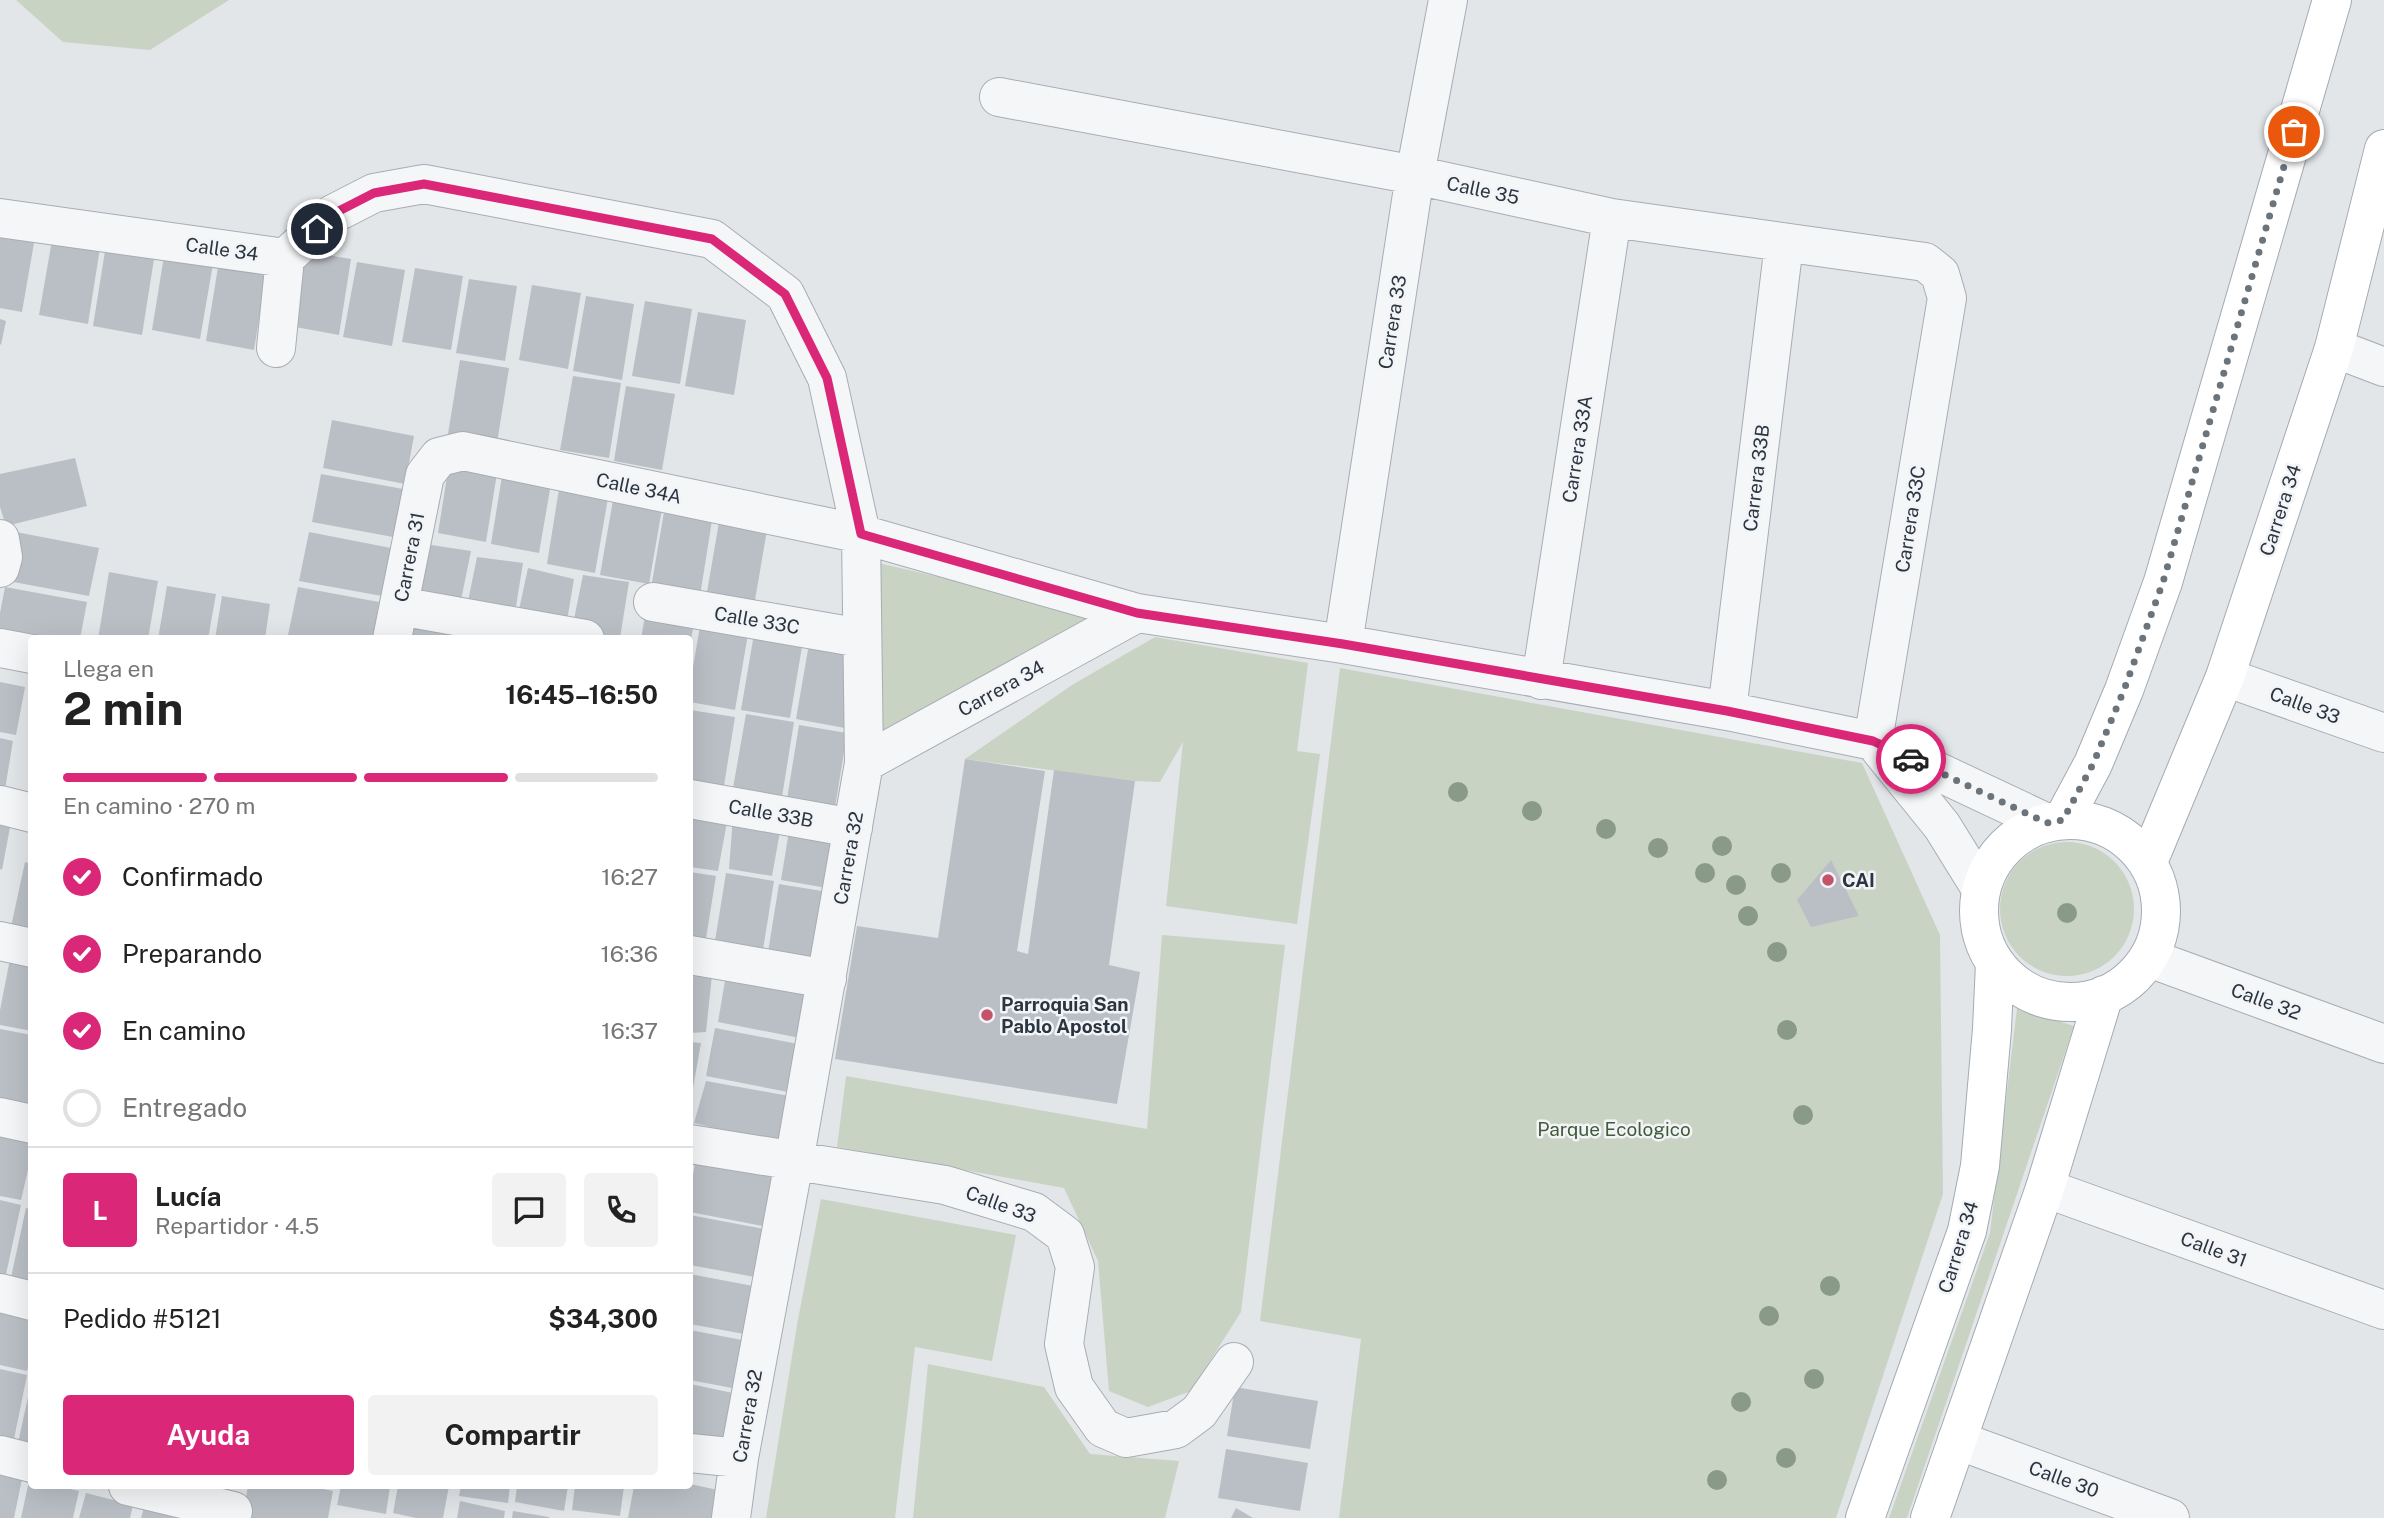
<!DOCTYPE html>
<html lang="es">
<meta charset="utf-8">
<style>
:root{--surface:#fff;--page:#f2f2f2;--text:#222;--muted:#767676;--line:#e0e0e0;--accent:#db2777}
body{margin:0;font-family:"Public Sans",sans-serif;background:var(--page);color:var(--text);height:100vh;display:flex;flex-direction:column;font-size:26px;white-space:nowrap}
*{box-sizing:border-box;margin:0}
p{font-size:23px;color:var(--muted)}
.icon{flex:none;width:38px;height:38px;fill:none;stroke:currentColor;stroke-width:2;stroke-linecap:round;stroke-linejoin:round}
.map{position:relative;flex:1;overflow:hidden}
.side{position:absolute;left:28px;top:635px;width:665px;height:854px;display:flex;flex-direction:column;background:var(--surface);border-radius:7px;box-shadow:0 7px 28px #0002}
.side>*{flex:none}
.pin{position:absolute;display:grid;place-items:center;width:60px;height:60px;color:#fff;margin:-30px;border:4px solid #fff;border-radius:50%;box-shadow:0 2px 7px #0007}
.courier{position:absolute;display:grid;place-items:center;width:70px;height:70px;margin:-35px;border:5px solid #db2777;border-radius:50%;background:#fff;color:#222;box-shadow:0 2px 9px #0007}
.overview em{font-style:normal;font-weight:700}
.overview div{display:flex;flex-direction:column-reverse}
.overview{display:flex;align-items:center;justify-content:space-between;height:119px;padding:0 35px}
h1{font-size:46px;font-weight:700;line-height:52px}
.bar{display:grid;grid-template-columns:repeat(4,1fr);gap:10px 7px;align-content:center;height:84px;padding:0 35px}
.bar i{height:9px;border-radius:5px;background:var(--line)}
.bar .on{background:var(--accent)}
.bar p{grid-column:span 4}
.line{display:flex;align-items:center;gap:18px;padding:0 35px;border-top:2px solid var(--line)}
.line div{flex:1}
.round{display:grid;place-items:center;flex:none;width:74px;height:74px;border-radius:7px;background:var(--page)}
ol{padding:0 35px;list-style:none}
li{display:flex;align-items:center;gap:21px;height:77px}
li p{margin-inline-start:auto}
li .icon{padding:7px;border-radius:50%;background:var(--accent);color:#fff;stroke-width:4}
li:last-child{color:var(--muted)}
li i{width:38px;height:38px;border:4px solid var(--line);border-radius:50%}
.primary-button{display:flex;gap:14px;margin-top:auto;padding:14px 35px}
.primary-button a{flex:1;height:80px;border-radius:7px;background:var(--accent);color:#fff;font-size:28px;font-weight:700;line-height:80px;text-align:center}
.primary-button a+a{background:var(--page);color:var(--text)}
.map>svg:first-child{display:block}
</style>
<div class="map">
<svg width="2384" height="1518" viewBox="0 0 2384 1518">
<rect width="100%" height="100%" fill="#e2e6e9"/>
<!-- green -->
<path fill="#c9d3c4" d="M 16,0 L 229,0 L 150,50 L 63,42 Z
M 874,562 L 1104,615 L 875,738 Z
M 1155,637 L 1308,663 L 1297,751 L 1320,754 L 1297,924 L 1166,906 L 1183,742 L 1160,782 L 1135,781 L 965,759 L 1072,685 Z
M 1340,668 L 1862,763 L 1940,935 L 1943,1194 L 1836,1518 L 1339,1518 L 1361,1339 L 1260,1321 Z
M2000 909a67 67 0 1 1 134 0a67 67 0 1 1-134 0Z
M 1162,935 L 1285,945 L 1241,1312 L 1191,1391 L 1148,1407 L 1109,1391 L 1098,1261 L 1064,1188 L 837,1147 L 846,1076 L 1147,1129 Z
M 2017,1008 L 2074,1026 L 1907,1518 L 1889,1518 L 1990,1233 Z
M 821,1199 L 1016,1235 L 992,1361 L 915,1347 L 895,1518 L 766,1518 L 797,1325 Z
M 928,1364 L 1044,1387 L 1090,1454 L 1179,1461 L 1165,1518 L 913,1518 Z"/>
<!-- building -->
<path fill="#babfc6" d="M 0,231 L 35,237 L 22,312 L 0,308 Z
M 52,240 L 100,248 L 88,324 L 39,315 Z
M 105,251 L 154,259 L 142,335 L 93,326 Z
M 303,251 L 351,259 L 339,335 L 290,326 Z
M 164,256 L 213,264 L 200,339 L 152,330 Z
M 357,262 L 405,270 L 392,346 L 343,337 Z
M 218,267 L 266,275 L 254,350 L 206,341 Z
M 415,268 L 463,276 L 451,350 L 402,342 Z
M 469,279 L 517,286 L 505,361 L 456,353 Z
M 532,285 L 581,293 L 568,369 L 519,360 Z
M 586,296 L 634,304 L 622,380 L 573,371 Z
M 645,301 L 692,309 L 680,384 L 632,376 Z
M 698,312 L 746,320 L 734,395 L 685,386 Z
M 0,319 L 6,321 L 1,345 L 0,344 Z
M 460,360 L 509,368 L 497,443 L 448,434 Z
M 573,376 L 621,383 L 609,458 L 560,450 Z
M 626,386 L 675,394 L 662,470 L 614,461 Z
M 332,420 L 414,436 L 405,484 L 323,468 Z
M 75,458 L 87,506 L 6,526 L 0,507 L 0,474 Z
M 450,458 L 498,467 L 486,542 L 438,533 Z
M 503,470 L 552,478 L 539,553 L 491,544 Z
M 321,474 L 403,489 L 393,537 L 312,522 Z
M 559,489 L 608,498 L 595,573 L 547,564 Z
M 613,500 L 662,509 L 649,584 L 600,575 Z
M 665,506 L 713,514 L 700,596 L 651,588 Z
M 720,516 L 768,524 L 754,606 L 706,598 Z
M 16,532 L 99,548 L 89,596 L 8,581 Z
M 309,532 L 391,548 L 382,596 L 299,581 Z
M 425,544 L 471,551 L 459,610 L 410,601 Z
M 477,557 L 523,563 L 514,619 L 466,611 Z
M 528,568 L 574,579 L 566,627 L 517,619 Z
M 109,572 L 158,581 L 148,639 L 98,639 Z
M 583,575 L 629,582 L 620,638 L 572,629 Z
M 167,586 L 216,594 L 208,639 L 158,639 Z
M 5,587 L 87,602 L 80,639 L 32,639 L 0,635 L 0,613 Z
M 298,587 L 379,602 L 373,639 L 310,639 L 288,635 Z
M 222,596 L 270,604 L 265,639 L 215,639 Z
M 646,610 L 695,618 L 691,639 L 641,639 Z
M 416,617 L 463,625 L 461,639 L 412,639 Z
M 701,620 L 749,628 L 735,710 L 690,702 L 690,685 Z
M 755,628 L 804,635 L 790,718 L 741,710 Z
M 810,638 L 859,646 L 845,728 L 796,719 Z
M 0,682 L 25,687 L 16,735 L 0,732 Z
M 690,710 L 735,717 L 723,792 L 690,786 Z
M 746,714 L 794,722 L 782,797 L 733,788 Z
M 799,725 L 847,733 L 835,808 L 787,799 Z
M 0,738 L 13,741 L 5,789 L 0,788 Z
M 965,759 L 1045,771 L 1017,951 L 1028,954 L 1054,770 L 1135,781 L 1109,965 L 1140,972 L 1117,1104 L 835,1059 L 857,926 L 938,938 Z
M 690,810 L 728,817 L 718,871 L 690,867 Z
M 733,816 L 781,826 L 772,876 L 729,869 Z
M 0,820 L 11,822 L 2,870 L 0,869 Z
M 790,825 L 838,834 L 827,888 L 781,880 Z
M 1831,860 L 1859,916 L 1811,927 L 1797,900 Z
M 25,862 L 32,864 L 32,941 L 9,936 Z
M 690,872 L 716,876 L 704,951 L 690,948 Z
M 726,873 L 774,881 L 762,956 L 714,947 Z
M 779,884 L 828,892 L 815,967 L 767,958 Z
M 10,959 L 32,963 L 32,1031 L 0,1025 L 0,1010 Z
M 690,966 L 712,975 L 706,1032 L 690,1033 Z
M 726,975 L 809,990 L 800,1038 L 718,1022 Z
M 715,1028 L 798,1044 L 788,1092 L 706,1076 Z
M 0,1029 L 32,1035 L 32,1093 L 27,1112 L 0,1106 Z
M 690,1042 L 701,1043 L 691,1099 L 690,1099 Z
M 706,1081 L 789,1096 L 779,1144 L 694,1123 Z
M 0,1128 L 32,1135 L 32,1153 L 21,1200 L 0,1196 Z
M 695,1163 L 777,1178 L 768,1227 L 690,1212 L 690,1193 Z
M 0,1200 L 21,1205 L 5,1279 L 0,1278 Z
M 26,1208 L 32,1209 L 32,1287 L 10,1282 Z
M 690,1215 L 769,1230 L 760,1278 L 690,1265 Z
M 690,1274 L 753,1286 L 744,1334 L 690,1324 Z
M 0,1307 L 32,1316 L 32,1351 L 27,1371 L 0,1365 Z
M 690,1330 L 742,1340 L 732,1388 L 690,1380 Z
M 0,1369 L 27,1375 L 12,1449 L 0,1447 Z
M 690,1384 L 733,1393 L 724,1440 L 690,1434 Z
M 1235,1387 L 1318,1401 L 1310,1449 L 1227,1436 Z
M 30,1388 L 32,1389 L 32,1455 L 16,1452 Z
M 1226,1449 L 1308,1463 L 1300,1511 L 1218,1498 Z
M 0,1473 L 22,1479 L 14,1518 L 0,1518 Z
M 30,1476 L 32,1486 L 57,1486 L 79,1491 L 73,1518 L 21,1518 Z
M 690,1484 L 718,1490 L 713,1518 L 628,1518 L 634,1486 Z
M 248,1486 L 307,1486 L 333,1491 L 328,1518 L 242,1518 Z
M 341,1486 L 390,1486 L 386,1514 L 337,1505 Z
M 398,1486 L 449,1486 L 443,1518 L 416,1518 L 393,1513 Z
M 461,1486 L 510,1486 L 508,1503 L 459,1496 Z
M 517,1486 L 568,1486 L 564,1511 L 515,1502 Z
M 575,1486 L 624,1486 L 620,1516 L 572,1510 Z
M 86,1493 L 133,1505 L 130,1518 L 79,1518 Z
M 460,1501 L 505,1511 L 504,1518 L 457,1518 Z
M 145,1504 L 212,1518 L 141,1518 Z
M 1236,1508 L 1253,1518 L 1231,1518 Z
M 513,1511 L 549,1517 L 549,1518 L 512,1518 Z"/>
<g fill="none" stroke-linecap="round" stroke-linejoin="round">
<defs>
<path id="minor" d="M 999,97 L 1415,175 L 1612,218 L 1925,262 L 1940,274 L 1947,298 L 1873,741
M 0,218 L 285,258 L 333,214 L 374,193 L 424,184 L 712,239 L 785,294 L 827,378 L 861,534 L 864,763 L 794,1162 L 739,1458 L 731,1518
M 276,348 L 285,258
M 2334,348 L 2384,367
M 0,539 L 3,557 L 0,568
M 653,602 L 861,638
M 399,606 L 585,639
M 392,639 L 425,475 L 439,457 L 463,451 L 861,534 L 1137,613
M 1343,644 L 1415,175 L 1448,0
M 0,648 L 32,654
M 2225,677 L 2384,733
M 1541,680 L 1612,218
M 1727,711 L 1784,244
M 1879,748 L 1942,826 L 1981,889
M 864,763 L 1137,613 L 1343,644 L 1727,711 L 1873,741 L 2047,823
M 690,799 L 853,828
M 0,805 L 32,813
M 0,941 L 32,948
M 690,955 L 827,979
M 2149,958 L 2384,1044
M 0,1117 L 32,1124
M 690,1144 L 945,1185 L 1034,1212 L 1065,1235 L 1075,1267 L 1064,1344 L 1074,1387 L 1103,1428 L 1126,1438 L 1176,1429 L 1199,1412 L 1234,1362
M 2045,1188 L 2384,1310
M 0,1293 L 32,1301
M 1957,1440 L 2170,1518
M 690,1453 L 739,1458
M 0,1455 L 32,1463
M 128,1486 L 233,1511"/>
<path id="major" d="M 2063,820 L 2093,764 L 2124,690 L 2163,582 L 2332,0
M1979 911a91 91 0 1 1 182 0a91 91 0 1 1-182 0Z
M 2148,862 L 2225,677 L 2334,348 L 2384,149
M 1865,1518 L 1967,1231 L 1980,1166 L 1992,1029 L 1995,963
M 1930,1518 L 2045,1188 L 2104,995"/>
</defs>
<!-- minor casing -->
<use href="#minor" stroke="#a7adb3" stroke-width="40"/>
<!-- major casing -->
<use href="#major" stroke="#a2abb4" stroke-width="40"/>
<!-- minor -->
<use href="#minor" stroke="#f5f6f8" stroke-width="38"/>
<!-- major -->
<use href="#major" stroke="#fff" stroke-width="38"/>
</g>
<!-- trees -->
<g fill="#8a9a89">
<circle cx="1458" cy="792" r="10"/>
<circle cx="1532" cy="811" r="10"/>
<circle cx="1606" cy="829" r="10"/>
<circle cx="1722" cy="846" r="10"/>
<circle cx="1658" cy="848" r="10"/>
<circle cx="1705" cy="873" r="10"/>
<circle cx="1781" cy="873" r="10"/>
<circle cx="1736" cy="885" r="10"/>
<circle cx="2067" cy="913" r="10"/>
<circle cx="1748" cy="916" r="10"/>
<circle cx="1777" cy="952" r="10"/>
<circle cx="1787" cy="1030" r="10"/>
<circle cx="1803" cy="1115" r="10"/>
<circle cx="1830" cy="1286" r="10"/>
<circle cx="1769" cy="1316" r="10"/>
<circle cx="1814" cy="1379" r="10"/>
<circle cx="1741" cy="1402" r="10"/>
<circle cx="1786" cy="1458" r="10"/>
<circle cx="1717" cy="1480" r="10"/>
</g>
<g fill="none" stroke-linecap="round" stroke-linejoin="round">
<!-- done -->
<path stroke="#6b737b" stroke-width="7" stroke-dasharray="0 12.6" d="M 1911,759 L 2047,823 L 2063,820 L 2093,764 L 2124,690 L 2163,582 L 2294,132"/>
<!-- route -->
<path stroke="#db2777" stroke-width="9" d="M 317,229 L 333,214 L 374,193 L 424,184 L 712,239 L 785,294 L 827,378 L 861,534 L 1137,613 L 1343,644 L 1727,711 L 1873,741 L 1911,759"/>
</g>
<!-- markers -->
<g fill="#c4526b" stroke="#f2f4f7" stroke-width="2.5">
<circle cx="1828" cy="880" r="7"/>
<circle cx="987" cy="1015" r="7"/>
</g>
<g text-anchor="middle" dominant-baseline="central" stroke-width="5" stroke-linejoin="round" paint-order="stroke">
<!-- street labels -->
<g font-size="19" fill="#2b3540" stroke="#f2f4f7">
<text transform="translate(1483 190) rotate(12)">Calle 35</text>
<text transform="translate(222 249) rotate(8)">Calle 34</text>
<text transform="translate(1392 322) rotate(-81)">Carrera 33</text>
<text transform="translate(1577 449) rotate(-81)">Carrera 33A</text>
<text transform="translate(1756 478) rotate(-83)">Carrera 33B</text>
<text transform="translate(639 488) rotate(12)">Calle 34A</text>
<text transform="translate(2280 510) rotate(-72)">Carrera 34</text>
<text transform="translate(1910 519) rotate(-81)">Carrera 33C</text>
<text transform="translate(409 557) rotate(-79)">Carrera 31</text>
<text transform="translate(757 620) rotate(10)">Calle 33C</text>
<text transform="translate(1001 688) rotate(-29)">Carrera 34</text>
<text transform="translate(2305 705) rotate(20)">Calle 33</text>
<text transform="translate(771 813) rotate(10)">Calle 33B</text>
<text transform="translate(848 858) rotate(-80)">Carrera 32</text>
<text transform="translate(2266 1001) rotate(20)">Calle 32</text>
<text transform="translate(1001 1204) rotate(20)">Calle 33</text>
<text transform="translate(1958 1247) rotate(-73)">Carrera 34</text>
<text transform="translate(2214 1249) rotate(20)">Calle 31</text>
<text transform="translate(747 1416) rotate(-80)">Carrera 32</text>
<text transform="translate(2064 1479) rotate(20)">Calle 30</text>
</g>
<!-- poi labels -->
<g font-size="19" font-weight="bold" fill="#2b3540" stroke="#f2f4f7" text-anchor="start">
<text x="1842" y="880">CAI</text>
<text x="1001" y="1004">Parroquia San<tspan x="1001" dy="22">Pablo Apostol</tspan></text>
</g>
<!-- park labels -->
<g font-size="19" fill="#425b3a" stroke="#f2f4f7">
<text x="1614" y="1129">Parque Ecologico</text>
</g>
</g>
</svg>
<div class="pin" style="left:2294px;top:132px;background:#ea580c"><svg class="icon" aria-label="bag" viewBox="0 0 24 24"><path d="M5 8h14l-1 12H6zM9 8a3 3 0 0 1 6 0"/></svg></div>
<div class="pin" style="left:317px;top:229px;background:#1f2937"><svg class="icon" aria-label="home" viewBox="0 0 24 24"><path d="M3 11l9-7 9 7M6 9v11h12V9"/></svg></div>
<div class="courier" style="left:1911px;top:759px"><svg class="icon" aria-label="car" viewBox="0 0 24 24"><path d="M5 17H2v-5l4-1 3-4h7l3 4 3 1v5h-3M9 17h6M6 11h13"/><circle cx="7" cy="17" r="2"/><circle cx="17" cy="17" r="2"/></svg></div>
<section class="side">
<div class="overview"><div><h1>2 min</h1><p>Llega en</p></div><em>16:45–16:50</em></div>
<div class="bar"><i class="on"></i><i class="on"></i><i class="on"></i><i></i><p>En camino · 270 m</p></div>
<ol>
<li><svg class="icon" aria-label="check" viewBox="0 0 24 24"><path d="M5 12l5 5 9-10"/></svg>Confirmado<p>16:27</p></li>
<li><svg class="icon" aria-label="check" viewBox="0 0 24 24"><path d="M5 12l5 5 9-10"/></svg>Preparando<p>16:36</p></li>
<li><svg class="icon" aria-label="check" viewBox="0 0 24 24"><path d="M5 12l5 5 9-10"/></svg>En camino<p>16:37</p></li>
<li><i></i>Entregado</li>
</ol>
<div class="line" style="height:126px"><b class="round" style="background:var(--accent);color:#fff">L</b><div><b>Lucía</b><p>Repartidor · 4.5</p></div><a class="round"><svg class="icon" aria-label="chat" viewBox="0 0 24 24"><path d="M4 5h16v11H9l-5 4z"/></svg></a><a class="round"><svg class="icon" aria-label="phone" viewBox="0 0 24 24"><path d="M5 4h4l2 5-3 2q2 4 5 5l2-3 5 2v4C11 20 4 13 5 4z"/></svg></a></div>
<div class="line" style="height:91px"><div>Pedido #5121</div><b>$34,300</b></div>
<div class="primary-button"><a>Ayuda</a><a>Compartir</a></div>
</section>
</div>
